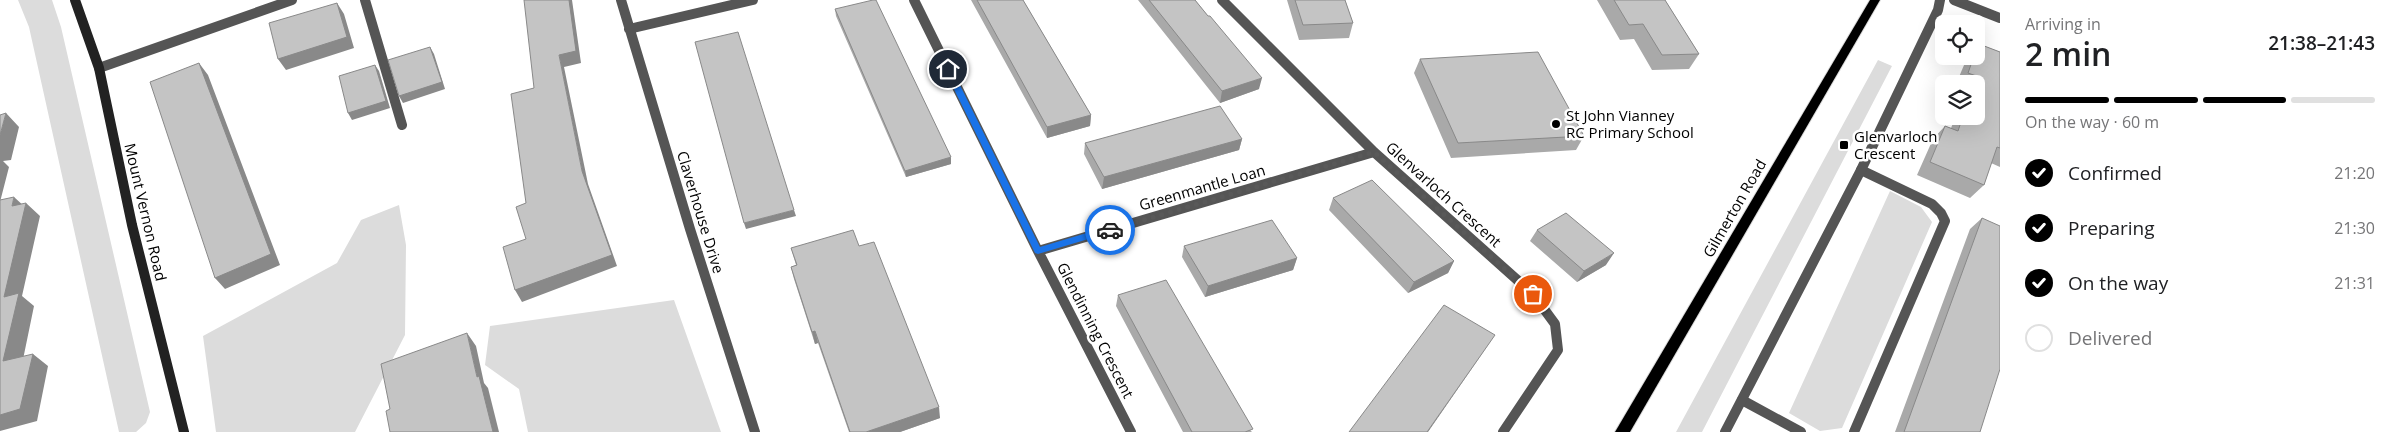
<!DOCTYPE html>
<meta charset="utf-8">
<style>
:root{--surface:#fff;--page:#f6f6f6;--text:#202124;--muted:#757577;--line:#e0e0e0;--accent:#000}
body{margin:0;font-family:"Open Sans",sans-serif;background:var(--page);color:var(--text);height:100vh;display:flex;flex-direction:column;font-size:19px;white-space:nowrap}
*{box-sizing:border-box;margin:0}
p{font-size:16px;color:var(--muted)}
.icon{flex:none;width:28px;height:28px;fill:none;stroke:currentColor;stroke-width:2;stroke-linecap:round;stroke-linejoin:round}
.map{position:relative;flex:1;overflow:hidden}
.drawer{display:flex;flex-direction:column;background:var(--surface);width:400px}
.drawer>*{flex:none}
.fabs{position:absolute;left:1935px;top:15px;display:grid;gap:10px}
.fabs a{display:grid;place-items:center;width:50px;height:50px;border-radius:8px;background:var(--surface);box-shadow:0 5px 20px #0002;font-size:25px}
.pin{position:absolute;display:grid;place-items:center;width:42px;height:42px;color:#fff;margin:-21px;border:2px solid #fff;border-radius:50%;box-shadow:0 1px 5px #0007}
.courier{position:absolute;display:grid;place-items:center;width:50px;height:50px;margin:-25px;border:4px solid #1a73e8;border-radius:50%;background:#fff;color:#222;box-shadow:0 1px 6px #0007}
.head em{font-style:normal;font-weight:600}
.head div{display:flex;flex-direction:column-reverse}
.head{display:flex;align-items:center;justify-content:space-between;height:85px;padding:0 25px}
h1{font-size:32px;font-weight:600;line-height:38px}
.bar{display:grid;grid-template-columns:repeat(4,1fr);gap:8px 5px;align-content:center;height:60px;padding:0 25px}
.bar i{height:6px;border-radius:4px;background:var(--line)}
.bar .selected{background:var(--accent)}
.bar p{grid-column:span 4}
ol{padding:0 25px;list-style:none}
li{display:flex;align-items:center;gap:15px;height:55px}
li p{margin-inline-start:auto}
li .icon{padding:5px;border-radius:50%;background:var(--accent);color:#fff;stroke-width:4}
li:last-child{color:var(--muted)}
li i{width:28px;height:28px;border:2px solid var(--line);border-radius:50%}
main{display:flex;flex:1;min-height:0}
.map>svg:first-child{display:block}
</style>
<main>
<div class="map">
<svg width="2000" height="432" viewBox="0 0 2000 432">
<rect width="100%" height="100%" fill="#fff"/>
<!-- green -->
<path fill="#dcdcdc" d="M 18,0 L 52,0 L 61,27 L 150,412 L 146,423 L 136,432 L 119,432 L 29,27 Z
M 1878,60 L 1892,66 L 1702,432 L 1676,432 Z
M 1890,191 L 1921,207 L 1932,222 L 1842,428 L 1820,431 L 1789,413 Z
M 399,205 L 406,245 L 405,335 L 355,432 L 216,432 L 203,336 L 337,263 L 361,220 Z
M 674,300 L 721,432 L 528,432 L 519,389 L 485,365 L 490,326 Z"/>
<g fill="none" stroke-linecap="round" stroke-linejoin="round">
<defs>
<path id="primary" d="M 1870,0 L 1880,0 L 1630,432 L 1615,432 Z"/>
</defs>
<!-- primary casing -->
<use href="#primary" stroke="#dbdbdb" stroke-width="2"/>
<!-- lane -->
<path stroke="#555" stroke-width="10" d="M 365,0 L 402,125
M 1742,400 L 1801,432
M 1854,432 L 1945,221 L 1941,213 L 1932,204 L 1861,170"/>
<!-- street -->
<path stroke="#555" stroke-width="10" d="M 621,0 L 690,229 L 755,432
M 914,0 L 1038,251 L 1131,432
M 1222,0 L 1374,152 L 1533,294 L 1555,324 L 1558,350 L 1503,432
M 1954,0 L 2000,18
M 629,29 L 753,0
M 99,68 L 292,0
M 1038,251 L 1374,152
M 1725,432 L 1861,170 L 1938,10 L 1940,0"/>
<!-- secondary -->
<path stroke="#222" stroke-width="10" d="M 75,0 L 99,68 L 132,225 L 184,432"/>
<!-- primary -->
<use href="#primary" fill="#000" fill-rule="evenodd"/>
</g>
<!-- wall -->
<path fill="#a9a9a9" d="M 971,0 L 1023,0 L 1091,115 L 1090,126 L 1047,138 Z
M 1138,0 L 1195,0 L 1208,16 L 1259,89 L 1220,103 Z
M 1287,0 L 1345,0 L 1353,23 L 1349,38 L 1299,40 Z
M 1597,0 L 1665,0 L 1699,54 L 1689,69 L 1652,70 L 1634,39 L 1620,40 Z
M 835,9 L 951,164 L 906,177 L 836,16 Z
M 1979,44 L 2000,52 L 2000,167 L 1991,163 L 1984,185 L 1970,198 L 1917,175 L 1933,139 L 1945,126 L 1951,128 L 1956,116 L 1976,116 L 1976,84 L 1956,84 L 1967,58 L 1968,56 L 1976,56 L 1976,48 Z
M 1420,59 L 1584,136 L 1576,150 L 1451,158 L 1414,73 Z
M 1242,139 L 1239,150 L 1102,189 L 1084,154 L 1085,143 Z
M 1333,198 L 1454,261 L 1448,273 L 1408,293 L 1329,210 Z
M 1982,218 L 1980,432 L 1895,432 L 1970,229 Z
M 1537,230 L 1606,265 L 1577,282 L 1530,241 Z
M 859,246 L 940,418 L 900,432 L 849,432 L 818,343 L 815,344 L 794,279 L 791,267 L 796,265 L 791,248 Z
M 1184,246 L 1297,258 L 1293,270 L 1205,297 L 1182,257 Z
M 1118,295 L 1252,432 L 1183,432 L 1116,306 Z"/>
<!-- shaded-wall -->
<path fill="#898989" d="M 569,0 L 572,0 L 581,63 L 564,67 L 588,184 L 617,266 L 522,302 L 515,290 L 582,171 L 559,55 Z
M 337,3 L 344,14 L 354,48 L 286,70 L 278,59 Z
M 430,47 L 434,54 L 445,89 L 403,103 L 399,96 Z
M 199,63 L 208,75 L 280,265 L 225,289 L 215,278 Z
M 375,65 L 379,71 L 390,108 L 352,120 L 348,113 Z
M 1262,78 L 1259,89 L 1220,103 L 1222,91 Z
M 6,113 L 19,127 L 11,160 L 3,161 L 9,167 L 0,202 L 0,135 Z
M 1091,115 L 1090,126 L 1047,138 L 1047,127 Z
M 1242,139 L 1239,150 L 1102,189 L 1104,177 Z
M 951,157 L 951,164 L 906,177 L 905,171 Z
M 14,197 L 25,207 L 26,203 L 40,216 L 22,296 L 34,306 L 20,374 L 3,361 L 4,297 L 12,206 Z
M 794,210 L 796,216 L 746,229 L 744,223 Z
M 1614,253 L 1606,265 L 1577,282 L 1584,271 Z
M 1297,258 L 1293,270 L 1205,297 L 1208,286 Z
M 1454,261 L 1448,273 L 1408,293 L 1414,282 Z
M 815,331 L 818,343 L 815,344 L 812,332 Z
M 467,333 L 476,346 L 484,383 L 488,388 L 499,432 L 493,432 L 477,377 Z
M 1495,335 L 1428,432 L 1427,432 Z
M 33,354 L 48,366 L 37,421 L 0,431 L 0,415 Z
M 939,407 L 940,418 L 900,432 L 866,432 Z"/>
<!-- building -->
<path fill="#c4c4c4" stroke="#898989" d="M 524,0 L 569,0 L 576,51 L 559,55 L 582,171 L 612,255 L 515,290 L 503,247 L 526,239 L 516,207 L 526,203 L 511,94 L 534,88 Z
M 873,0 L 876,0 L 951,157 L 905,171 L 835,9 Z
M 977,0 L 1023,0 L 1091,115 L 1047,127 Z
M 1149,0 L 1195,0 L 1208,16 L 1210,16 L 1262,78 L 1222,91 Z
M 1295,0 L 1345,0 L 1353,23 L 1303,25 Z
M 1614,0 L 1665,0 L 1699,54 L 1662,55 L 1643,24 L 1629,25 Z
M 337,3 L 347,37 L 278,59 L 269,23 Z
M 738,32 L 794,210 L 744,223 L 695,42 Z
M 1979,44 L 2000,52 L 2000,148 L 1997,147 L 1984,185 L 1930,162 L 1945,126 L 1958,131 L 1963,116 L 1976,116 L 1976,84 L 1979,77 L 1968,73 L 1974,56 L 1976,56 L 1976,52 Z
M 430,47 L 442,82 L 399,96 L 388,60 Z
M 1538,52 L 1584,136 L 1458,143 L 1420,59 Z
M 199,63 L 271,254 L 215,278 L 150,82 Z
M 375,65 L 386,101 L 348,113 L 339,76 Z
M 1220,106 L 1242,139 L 1104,177 L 1085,143 Z
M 6,113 L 0,135 L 0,115 Z
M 1372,180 L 1454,261 L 1414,282 L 1333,198 Z
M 14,197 L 12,206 L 26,203 L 4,297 L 19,293 L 3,361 L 33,354 L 20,409 L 0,415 L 0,200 Z
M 1566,213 L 1614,253 L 1584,271 L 1537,230 Z
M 1982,218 L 2000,226 L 2000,369 L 1980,432 L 1904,432 Z
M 1272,220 L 1297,258 L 1208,286 L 1184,246 Z
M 853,230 L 859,246 L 874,242 L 939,407 L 866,432 L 850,432 L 815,331 L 812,332 L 791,267 L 797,265 L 791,248 Z
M 1166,280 L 1253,429 L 1245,432 L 1192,432 L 1118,295 Z
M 1444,305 L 1495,335 L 1427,432 L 1349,432 Z
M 467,333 L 477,377 L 479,376 L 493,432 L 390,432 L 386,411 L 390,409 L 381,364 Z"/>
<!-- route -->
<path fill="#1a73e8" d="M 945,67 L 952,69 L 1040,247 L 1110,226 L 1112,227 L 1112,232 L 1038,254 L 1035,253 L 944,69 Z"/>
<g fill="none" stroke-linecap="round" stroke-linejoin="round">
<!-- done -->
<path stroke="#595959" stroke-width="5" stroke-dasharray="0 9" d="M 1110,230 L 1374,152 L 1533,294"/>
</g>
<!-- markers -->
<g fill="#000" stroke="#fff" stroke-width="2">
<circle cx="1556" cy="124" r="5"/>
<rect x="1839" y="140" width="10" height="10" rx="2.5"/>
</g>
<g text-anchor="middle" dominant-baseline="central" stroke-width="5" stroke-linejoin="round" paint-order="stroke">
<!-- poi labels -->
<g font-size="15" fill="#000" stroke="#fff" text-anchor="start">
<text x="1566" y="115">St John Vianney<tspan x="1566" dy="17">RC Primary School</tspan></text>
<text x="1854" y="136">Glenvarloch<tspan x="1854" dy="17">Crescent</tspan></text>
</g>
<!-- street labels -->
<g font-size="15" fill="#000" stroke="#fff">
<text transform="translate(1202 187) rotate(-16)">Greenmantle Loan</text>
<text transform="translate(1444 194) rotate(42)">Glenvarloch Crescent</text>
<text transform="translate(1734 208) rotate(-60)">Gilmerton Road</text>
<text transform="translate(146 212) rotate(77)">Mount Vernon Road</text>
<text transform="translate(701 212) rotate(73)">Claverhouse Drive</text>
<text transform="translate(1096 330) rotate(63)">Glendinning Crescent</text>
</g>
</g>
</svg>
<div class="fabs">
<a><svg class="icon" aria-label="locate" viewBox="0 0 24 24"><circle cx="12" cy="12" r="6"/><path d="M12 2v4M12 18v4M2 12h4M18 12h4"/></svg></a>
<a><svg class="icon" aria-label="layers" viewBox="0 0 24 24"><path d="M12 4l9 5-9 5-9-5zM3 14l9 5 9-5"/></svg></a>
</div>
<div class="pin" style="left:1533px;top:294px;background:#ea580c"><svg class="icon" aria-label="bag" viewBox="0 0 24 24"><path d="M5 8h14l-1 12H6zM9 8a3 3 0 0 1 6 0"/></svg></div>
<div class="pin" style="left:948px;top:69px;background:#1f2937"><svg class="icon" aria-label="home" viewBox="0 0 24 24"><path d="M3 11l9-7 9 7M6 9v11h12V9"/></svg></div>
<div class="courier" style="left:1110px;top:230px"><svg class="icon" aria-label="car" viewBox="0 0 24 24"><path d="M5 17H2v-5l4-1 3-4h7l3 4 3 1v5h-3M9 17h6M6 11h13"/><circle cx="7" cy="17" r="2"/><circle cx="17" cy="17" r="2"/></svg></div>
</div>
<section class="drawer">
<div class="head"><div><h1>2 min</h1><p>Arriving in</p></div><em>21:38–21:43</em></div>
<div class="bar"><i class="selected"></i><i class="selected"></i><i class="selected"></i><i></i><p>On the way · 60 m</p></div>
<ol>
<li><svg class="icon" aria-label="check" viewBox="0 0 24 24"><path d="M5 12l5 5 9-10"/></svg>Confirmed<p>21:20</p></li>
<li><svg class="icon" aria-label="check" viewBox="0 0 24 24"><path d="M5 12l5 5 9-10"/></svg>Preparing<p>21:30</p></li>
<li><svg class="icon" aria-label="check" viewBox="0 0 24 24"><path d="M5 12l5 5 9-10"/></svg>On the way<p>21:31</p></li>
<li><i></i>Delivered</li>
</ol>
</section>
</main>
